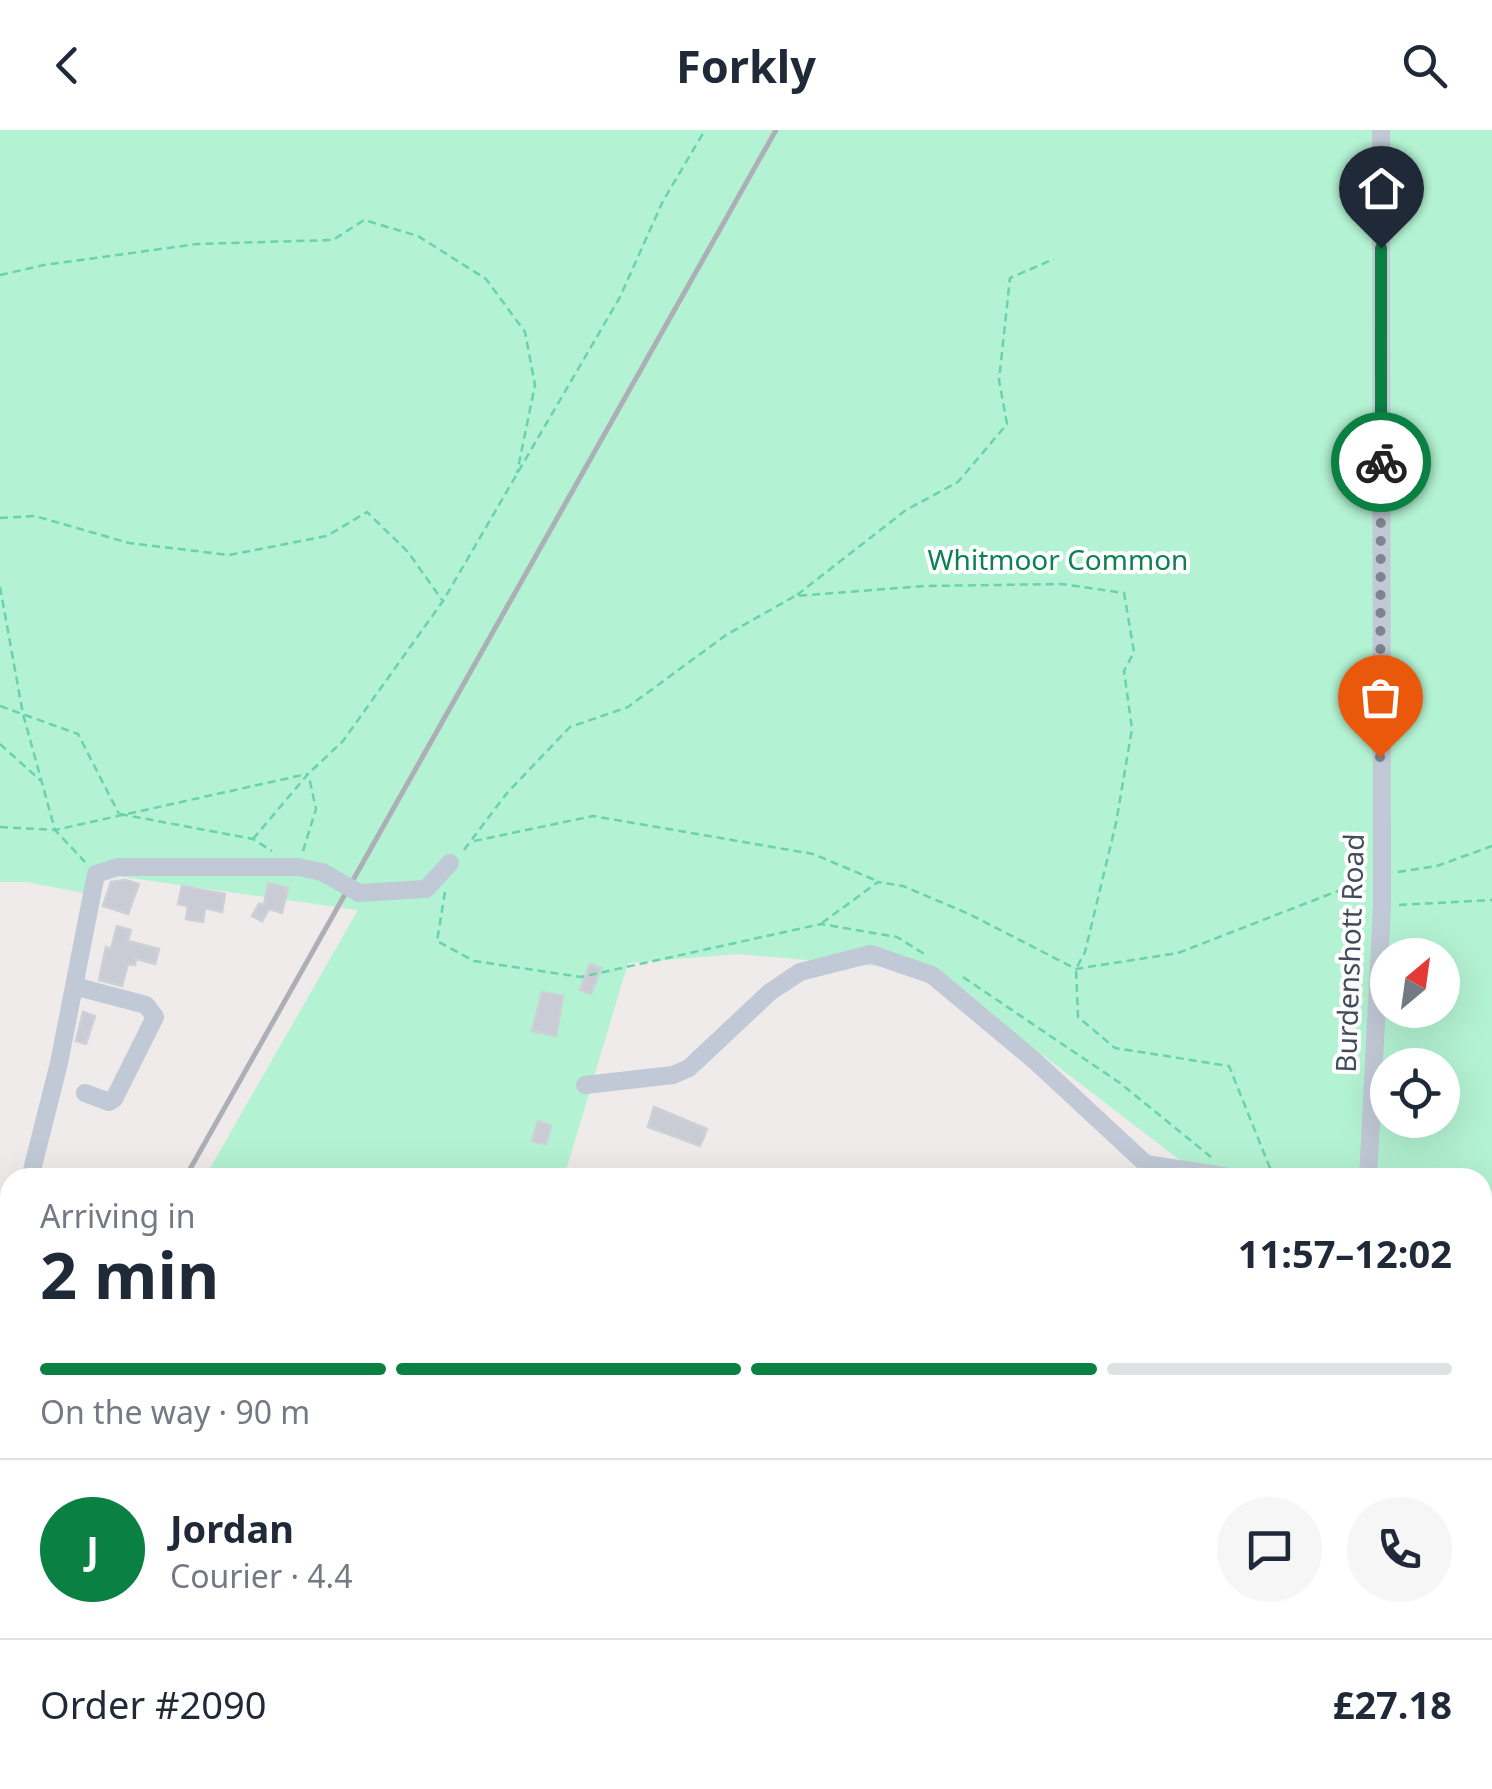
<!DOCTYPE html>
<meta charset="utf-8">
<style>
:root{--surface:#fff;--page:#f6f6f7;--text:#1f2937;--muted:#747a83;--line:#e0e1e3;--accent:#0b8043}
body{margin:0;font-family:"Noto Sans",sans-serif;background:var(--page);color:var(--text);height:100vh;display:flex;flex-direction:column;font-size:38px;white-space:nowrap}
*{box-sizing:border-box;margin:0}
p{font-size:32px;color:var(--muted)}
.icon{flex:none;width:55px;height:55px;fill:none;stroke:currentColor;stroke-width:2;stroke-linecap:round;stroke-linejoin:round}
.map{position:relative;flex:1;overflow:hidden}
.sheet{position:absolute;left:0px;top:1038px;width:1492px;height:622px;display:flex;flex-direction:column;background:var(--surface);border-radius:30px 30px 0 0;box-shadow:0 10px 40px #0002}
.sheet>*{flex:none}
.needle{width:65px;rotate:29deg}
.fabs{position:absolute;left:1370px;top:808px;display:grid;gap:20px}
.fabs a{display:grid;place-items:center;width:90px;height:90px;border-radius:50%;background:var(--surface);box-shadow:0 10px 40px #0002;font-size:50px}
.pin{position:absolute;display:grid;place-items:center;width:85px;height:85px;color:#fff;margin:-102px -42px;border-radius:50% 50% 50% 0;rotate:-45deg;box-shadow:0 0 10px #0007}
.pin .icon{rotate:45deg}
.courier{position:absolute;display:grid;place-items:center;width:100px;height:100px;margin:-50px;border:8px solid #0b8043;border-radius:50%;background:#fff;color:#222;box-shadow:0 2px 12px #0007}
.headline em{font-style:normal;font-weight:700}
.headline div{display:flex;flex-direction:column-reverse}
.headline{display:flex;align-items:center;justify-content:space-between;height:170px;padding:0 40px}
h1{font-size:65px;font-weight:700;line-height:75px}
.bar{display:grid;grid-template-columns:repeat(4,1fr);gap:15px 10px;align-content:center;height:120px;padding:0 40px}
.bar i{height:12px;border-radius:8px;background:var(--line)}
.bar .active{background:var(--accent)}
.bar p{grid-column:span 4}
.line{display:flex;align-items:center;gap:25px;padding:0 40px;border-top:2px solid var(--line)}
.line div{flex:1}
.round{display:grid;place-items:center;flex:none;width:105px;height:105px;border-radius:52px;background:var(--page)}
header{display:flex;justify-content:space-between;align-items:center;height:130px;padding:0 40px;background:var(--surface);font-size:45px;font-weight:700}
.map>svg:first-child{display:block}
</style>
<header><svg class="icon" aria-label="back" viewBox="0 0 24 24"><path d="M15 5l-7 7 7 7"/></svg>Forkly<svg class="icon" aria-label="search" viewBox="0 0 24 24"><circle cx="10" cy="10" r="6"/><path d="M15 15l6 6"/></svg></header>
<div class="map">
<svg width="1492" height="1659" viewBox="0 0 1492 1659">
<rect width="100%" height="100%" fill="#efebeb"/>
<!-- green -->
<path fill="#b3f2d2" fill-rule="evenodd" d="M 0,0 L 1492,0 L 1492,1093 L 1483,1098 L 1482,1048 L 1202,1047 L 933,841 L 739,824 L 628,833 L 564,1047 L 205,1047 L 358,780 L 88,742 L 84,763 L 26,752 L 0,752 ZM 1388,825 L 1442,825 L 1442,880 L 1388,880 ZM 1388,935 L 1442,935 L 1442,990 L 1388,990 Z
M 10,1389 L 10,1439 L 0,1434 L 0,1406 Z
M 0,1456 L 10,1462 L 10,1650 L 280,1650 L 288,1659 L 0,1659 Z
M 305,1650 L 508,1650 L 511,1659 L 313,1659 Z"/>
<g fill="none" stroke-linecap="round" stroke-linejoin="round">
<!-- stream -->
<path stroke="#7ccef3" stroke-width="5" d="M 245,1650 L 254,1659
M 650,1650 L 673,1659
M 1023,1650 L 1037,1659"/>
</g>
<!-- building -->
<path fill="#c9ccd4" stroke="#ced0d8" stroke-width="2.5" d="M 125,750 L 139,754 L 128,784 L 103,776 L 111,752 Z
M 268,753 L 288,758 L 282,783 L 269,779 L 262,791 L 252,786 L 259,774 L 264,775 Z
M 182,756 L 225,764 L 222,782 L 205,778 L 203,792 L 186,789 L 188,776 L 178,774 Z
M 117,796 L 131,800 L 128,811 L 159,819 L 155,834 L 136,829 L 135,835 L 128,834 L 122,856 L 99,850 L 106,817 L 111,819 Z
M 590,834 L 601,838 L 591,864 L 580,860 Z
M 542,862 L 563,866 L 556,906 L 532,901 Z
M 83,882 L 95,886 L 86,914 L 76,911 Z
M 654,977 L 707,999 L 700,1016 L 648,997 Z
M 538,991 L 551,996 L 546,1014 L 532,1011 Z"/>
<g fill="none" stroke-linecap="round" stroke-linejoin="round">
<!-- path -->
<path stroke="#69d3aa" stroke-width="2.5" stroke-dasharray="8 5" stroke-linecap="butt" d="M 0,145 L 44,135 L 197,114 L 333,110 L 364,90 L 418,106 L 486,149 L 525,202 L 535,255 L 517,343
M 0,388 L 35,386 L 129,413 L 229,425 L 327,406 L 367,382 L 408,422 L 442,470
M 0,457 L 23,584 L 55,700 L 85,732
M 797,465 L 906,380 L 958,352 L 1007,294 L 999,250 L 1010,148 L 1054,129
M 0,576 L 78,604 L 119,684
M 0,614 L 40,650
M 120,684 L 253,709 L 272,721
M 0,697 L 55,700 L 307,644
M 253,709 L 308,644 L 343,611 L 443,471 L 620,167 L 663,71 L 705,0
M 474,711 L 593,686 L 813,724 L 875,750
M 464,720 L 507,663 L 570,597 L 628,577 L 726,505 L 795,466 L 925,456 L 1062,454 L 1124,463 L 1134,522 L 1124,541 L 1132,599 L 1116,693 L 1085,822 L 1076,839 L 1078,887 L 1115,918 L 1229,936 L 1274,1048
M 303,721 L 316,679 L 309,647
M 1398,742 L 1437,736 L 1492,716
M 445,762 L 437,811 L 474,831 L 581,847 L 821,794 L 897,807 L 926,825
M 1399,775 L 1492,770
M 822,793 L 878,752 L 903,756 L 969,784 L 1076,839 L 1178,823 L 1366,750
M 963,847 L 1120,953 L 1211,1027
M 0,1484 L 7,1467
M 0,1564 L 10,1567
M 42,1650 L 45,1659
M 98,1650 L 103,1659"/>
<!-- minor -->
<path stroke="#c0c9d5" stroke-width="18" d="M 359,763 L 426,759 L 450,733
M 74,856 L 146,875 L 155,887 L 114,969 L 109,972 L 85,963
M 585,955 L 673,945 L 689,938 L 770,862 L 800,842 L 871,824 L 932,845 L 1035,931 L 1146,1034 L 1236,1048
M 30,1048 L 59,933 L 96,744 L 118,737 L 298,737 L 322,742 L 333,748
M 1368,1048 L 1382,776 L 1381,0
M 0,1147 L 10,1114
M 0,1446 L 10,1451
M 295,1650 L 303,1659"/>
<!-- major -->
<path stroke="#a8b7ce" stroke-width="22" d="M 1482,1091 L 1492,1082
M 1259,1659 L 1261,1650"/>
<!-- rail -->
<path stroke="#adafb7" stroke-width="5" d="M 185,1048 L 776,0
M 0,1379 L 10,1361"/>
<!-- minor-bridge -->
<path stroke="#c0c9d5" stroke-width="18" d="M 333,748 L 359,763"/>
</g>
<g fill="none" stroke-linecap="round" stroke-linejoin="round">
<!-- done -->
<path stroke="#7f848d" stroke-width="10" stroke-dasharray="0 18" d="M 1380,627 L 1381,332"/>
<!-- route -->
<path stroke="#0b8043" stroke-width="12" d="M 1381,332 L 1381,118"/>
</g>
<g text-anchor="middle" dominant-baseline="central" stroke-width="8" stroke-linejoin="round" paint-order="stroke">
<!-- park labels -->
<g font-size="28" fill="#0e8154" stroke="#fff">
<text x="1058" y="429">Whitmoor Common</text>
</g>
<!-- street labels -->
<g font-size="28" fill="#424c5a" stroke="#fff">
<text transform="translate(1349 823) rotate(-88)">Burdenshott Road</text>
</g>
</g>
</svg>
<div class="fabs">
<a><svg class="needle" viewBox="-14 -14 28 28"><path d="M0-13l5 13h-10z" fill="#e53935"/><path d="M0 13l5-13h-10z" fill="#747a83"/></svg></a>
<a><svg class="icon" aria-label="locate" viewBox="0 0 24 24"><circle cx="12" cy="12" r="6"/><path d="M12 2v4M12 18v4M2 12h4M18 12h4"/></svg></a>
</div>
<div class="pin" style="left:1380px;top:627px;background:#ea580c"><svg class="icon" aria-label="bag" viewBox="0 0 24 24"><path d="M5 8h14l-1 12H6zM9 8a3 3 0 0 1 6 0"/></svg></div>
<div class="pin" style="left:1381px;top:118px;background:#1f2937"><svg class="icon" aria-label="home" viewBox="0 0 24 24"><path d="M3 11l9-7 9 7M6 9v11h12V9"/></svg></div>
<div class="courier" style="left:1381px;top:332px"><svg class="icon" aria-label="bike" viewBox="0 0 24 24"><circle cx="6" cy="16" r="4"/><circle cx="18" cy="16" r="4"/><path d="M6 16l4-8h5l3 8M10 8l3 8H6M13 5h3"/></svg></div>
<section class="sheet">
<div class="headline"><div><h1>2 min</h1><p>Arriving in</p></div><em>11:57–12:02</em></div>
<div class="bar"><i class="active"></i><i class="active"></i><i class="active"></i><i></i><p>On the way · 90 m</p></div>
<div class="line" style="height:180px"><b class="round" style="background:var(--accent);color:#fff">J</b><div><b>Jordan</b><p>Courier · 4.4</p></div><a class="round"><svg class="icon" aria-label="chat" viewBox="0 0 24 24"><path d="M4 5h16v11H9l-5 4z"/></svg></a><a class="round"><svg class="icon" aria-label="phone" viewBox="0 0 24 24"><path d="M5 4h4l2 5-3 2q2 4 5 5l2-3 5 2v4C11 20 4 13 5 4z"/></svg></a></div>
<div class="line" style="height:130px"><div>Order #2090</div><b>£27.18</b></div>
</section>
</div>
